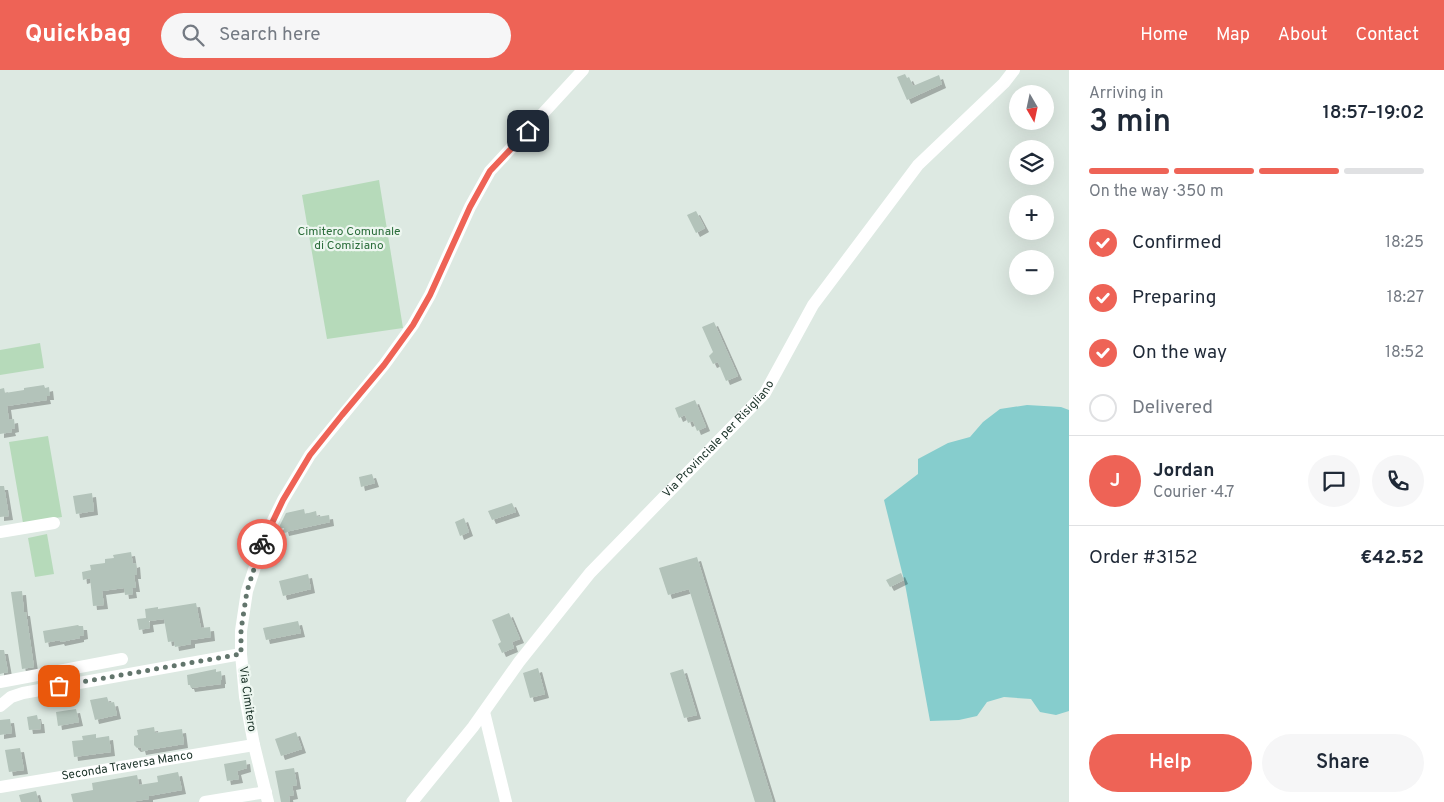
<!DOCTYPE html>
<meta charset="utf-8">
<style>
:root{--surface:#fff;--page:#f6f6f7;--text:#1f2937;--muted:#747a83;--line:#e0e1e3;--accent:#ee6356}
body{margin:0;font-family:Overpass,sans-serif;background:var(--page);color:var(--text);height:100vh;display:flex;flex-direction:column;font-size:19px;white-space:nowrap}
*{box-sizing:border-box;margin:0}
p{font-size:16px;color:var(--muted)}
.icon{flex:none;width:28px;height:28px;fill:none;stroke:currentColor;stroke-width:2;stroke-linecap:round;stroke-linejoin:round}
.map{position:relative;flex:1;overflow:hidden}
.sheet{display:flex;flex-direction:column;background:var(--surface);width:375px}
.sheet>*{flex:none}
.needle{width:32px;rotate:171deg}
.fabs{position:absolute;left:1009px;top:15px;display:grid;gap:10px}
.fabs a{display:grid;place-items:center;width:45px;height:45px;border-radius:50%;background:var(--surface);box-shadow:0 5px 20px #0002;font-size:25px}
.pin{position:absolute;display:grid;place-items:center;width:42px;height:42px;color:#fff;margin:-21px;border-radius:10px;box-shadow:0 2px 8px #0006}
.courier{position:absolute;display:grid;place-items:center;width:50px;height:50px;margin:-25px;border:4px solid #ee6356;border-radius:50%;background:#fff;color:#222;box-shadow:0 1px 6px #0007}
.headline em{font-style:normal;font-weight:600}
.headline div{display:flex;flex-direction:column-reverse}
.headline{display:flex;align-items:center;justify-content:space-between;height:85px;padding:0 20px}
h1{font-size:32px;font-weight:600;line-height:38px}
.bar{display:grid;grid-template-columns:repeat(4,1fr);gap:8px 5px;align-content:center;height:60px;padding:0 20px}
.bar i{height:6px;border-radius:4px;background:var(--line)}
.bar .active{background:var(--accent)}
.bar p{grid-column:span 4}
.line{display:flex;align-items:center;gap:12px;padding:0 20px;border-top:1px solid var(--line)}
.line div{flex:1}
.round{display:grid;place-items:center;flex:none;width:52px;height:52px;border-radius:26px;background:var(--page)}
ol{padding:0 20px;list-style:none}
li{display:flex;align-items:center;gap:15px;height:55px}
li p{margin-inline-start:auto}
li .icon{padding:5px;border-radius:50%;background:var(--accent);color:#fff;stroke-width:4}
li:last-child{color:var(--muted)}
li i{width:28px;height:28px;border:2px solid var(--line);border-radius:50%}
.action{display:flex;gap:10px;margin-top:auto;padding:10px 20px}
.action a{flex:1;height:58px;border-radius:30px;background:var(--accent);color:#fff;font-size:20px;font-weight:600;line-height:58px;text-align:center}
.action a+a{background:var(--page);color:var(--text)}
header{display:flex;align-items:center;gap:30px;box-sizing:border-box;height:70px;padding:0 25px;background:var(--accent);color:#fff}
header strong{font-size:24px}
nav{display:flex;gap:28px;margin-inline-start:auto;font-size:18px}
.search{width:350px;height:45px;background:var(--page);display:flex;align-items:center;gap:12px;box-sizing:border-box;padding:0 18px;border-radius:28px;color:var(--muted);font-size:19px}
main{display:flex;flex:1;min-height:0}
.map>svg:first-child{display:block}
</style>
<header>
<strong>Quickbag</strong>
<div class="search"><svg class="icon" aria-label="search" viewBox="0 0 24 24"><circle cx="10" cy="10" r="6"/><path d="M15 15l6 6"/></svg>Search here</div>
<nav><a>Home</a><a>Map</a><a>About</a><a>Contact</a></nav>
</header>
<main>
<div class="map">
<svg width="1069" height="732" viewBox="0 0 1069 732">
<defs>
<filter id="shadow"><feDropShadow dx="4" dy="4" stdDeviation="0" flood-color="#0004"/></filter>
</defs>
<rect width="100%" height="100%" fill="#dde9e2"/>
<!-- green -->
<path fill="#b6daba" d="M 379,110 L 403,258 L 327,269 L 302,125 Z
M 40,273 L 44,298 L 0,305 L 0,280 Z
M 48,366 L 62,447 L 23,453 L 9,372 Z
M 47,464 L 54,504 L 35,507 L 28,468 Z"/>
<!-- water -->
<path fill="#86cdcd" d="M 1027,335 L 1061,337 L 1069,340 L 1069,641 L 1056,645 L 1040,642 L 1031,629 L 1004,627 L 987,632 L 977,646 L 959,650 L 930,651 L 905,514 L 884,430 L 918,404 L 918,389 L 948,373 L 970,367 L 983,352 L 1000,339 Z"/>
<!-- building -->
<path fill="#b3c3ba" filter="url(#shadow)" d="M 905,4 L 907,8 L 909,7 L 913,16 L 939,5 L 942,14 L 907,30 L 897,7 Z
M 696,141 L 705,158 L 696,163 L 687,145 Z
M 714,252 L 738,306 L 726,311 L 718,292 L 713,294 L 709,286 L 713,282 L 702,257 Z
M 44,315 L 45,318 L 49,317 L 50,326 L 46,326 L 47,330 L 7,336 L 9,350 L 14,349 L 15,358 L 11,359 L 12,362 L 0,364 L 0,319 L 4,318 L 5,323 L 24,320 L 24,318 Z
M 695,330 L 706,357 L 697,361 L 693,351 L 688,353 L 685,345 L 679,348 L 675,338 Z
M 372,404 L 375,413 L 361,417 L 359,407 Z
M 0,416 L 4,416 L 9,446 L 0,447 Z
M 92,423 L 94,441 L 76,444 L 73,426 Z
M 512,433 L 516,442 L 492,450 L 488,441 Z
M 304,439 L 305,444 L 316,441 L 317,447 L 329,445 L 330,452 L 285,462 L 284,458 L 278,459 L 286,443 Z
M 464,448 L 469,462 L 460,466 L 455,452 Z
M 131,482 L 133,494 L 136,493 L 137,505 L 134,505 L 136,518 L 132,518 L 133,524 L 125,525 L 124,518 L 102,521 L 104,535 L 93,536 L 90,508 L 83,510 L 82,502 L 91,500 L 90,495 L 105,493 L 105,489 L 114,488 L 113,485 Z
M 697,487 L 704,510 L 773,732 L 755,732 L 689,519 L 668,525 L 659,498 Z
M 901,503 L 904,510 L 890,517 L 886,510 Z
M 308,504 L 311,519 L 283,526 L 279,511 Z
M 22,521 L 24,542 L 26,542 L 34,597 L 22,599 L 11,522 Z
M 196,533 L 201,558 L 210,557 L 211,567 L 191,570 L 191,574 L 175,577 L 174,571 L 168,572 L 164,549 L 149,551 L 150,558 L 139,560 L 137,549 L 146,548 L 145,539 L 158,537 L 158,539 Z
M 509,543 L 520,569 L 512,572 L 514,578 L 502,583 L 498,574 L 501,572 L 492,550 Z
M 298,551 L 301,563 L 266,570 L 263,558 Z
M 78,555 L 79,556 L 83,556 L 84,565 L 80,566 L 80,568 L 61,572 L 60,570 L 45,573 L 43,561 Z
M 0,580 L 4,580 L 8,602 L 0,604 Z
M 538,598 L 545,624 L 530,628 L 523,603 Z
M 216,599 L 216,602 L 221,601 L 222,610 L 221,610 L 221,614 L 191,618 L 190,615 L 188,615 L 187,605 Z
M 683,599 L 697,645 L 684,648 L 670,603 Z
M 107,627 L 109,633 L 114,632 L 117,645 L 95,650 L 90,630 Z
M 76,639 L 79,652 L 58,656 L 56,642 Z
M 37,645 L 38,650 L 40,650 L 41,659 L 29,660 L 27,647 Z
M 10,649 L 12,663 L 0,665 L 0,650 Z
M 154,657 L 155,663 L 182,659 L 184,674 L 142,681 L 141,677 L 137,678 L 134,675 L 134,666 L 138,665 L 137,660 Z
M 296,662 L 302,679 L 281,686 L 275,669 Z
M 96,664 L 96,668 L 109,666 L 111,682 L 74,687 L 72,671 L 83,670 L 82,666 Z
M 20,678 L 24,700 L 9,702 L 5,680 Z
M 246,690 L 247,698 L 237,701 L 239,709 L 227,711 L 224,694 Z
M 294,698 L 297,715 L 292,716 L 294,725 L 289,726 L 290,732 L 281,732 L 275,701 Z
M 178,702 L 182,720 L 149,726 L 149,729 L 130,732 L 73,732 L 71,724 L 93,720 L 92,713 L 137,705 L 139,715 L 158,712 L 157,706 Z
M 36,721 L 39,732 L 21,732 L 19,725 Z"/>
<g fill="none" stroke-linecap="round" stroke-linejoin="round">
<!-- minor -->
<g stroke="#fff" stroke-width="12">
<path d="M 0,462 L 54,453"/>
<path d="M 0,612 L 122,589"/>
<path d="M 0,636 L 11,627 L 23,623 L 241,584"/>
<path d="M 484,642 L 506,732"/>
<path id="s1" d="M 0,717 L 254,675"/>
<path d="M 205,732 L 266,722"/>
<path d="M 268,732 L 254,675 L 245,627 L 241,584 L 241,561 L 247,521 L 265,467 L 283,430 L 310,385 L 384,295 L 413,255 L 430,225 L 470,137 L 490,101 L 583,0"/>
<path id="s2" d="M 412,732 L 473,657 L 519,592 L 590,503 L 765,323 L 813,235 L 918,95 L 1004,13 L 1014,0"/>
</g>
</g>
<g fill="none" stroke-linecap="round" stroke-linejoin="round">
<!-- done -->
<path stroke="#62756c" stroke-width="5" stroke-dasharray="0 9" d="M 59,616 L 241,584 L 241,560 L 247,521 L 262,474"/>
<!-- route -->
<path stroke="#ee6356" stroke-width="6" d="M 262,474 L 283,430 L 310,385 L 342,345 L 384,295 L 413,255 L 430,225 L 470,137 L 490,101 L 528,61"/>
</g>
<g text-anchor="middle" dominant-baseline="central" stroke-width="4.5" stroke-linejoin="round" paint-order="stroke">
<!-- park labels -->
<g font-size="12" fill="#2b6d3a" stroke="#edf6f0">
<text x="349" y="162">Cimitero Comunale<tspan x="349" dy="14">di Comiziano</tspan></text>
</g>
<!-- street labels -->
<g font-size="12" fill="#20372d" stroke="#edf6f0">
<text stroke="none"><textPath href="#s2" startOffset="476">Via Provinciale per Risigliano</textPath></text>
<text transform="translate(247 629) rotate(82)">Via Cimitero</text>
<text stroke="none"><textPath href="#s1" startOffset="129">Seconda Traversa Manco</textPath></text>
</g>
</g>
</svg>
<div class="fabs">
<a><svg class="needle" viewBox="-14 -14 28 28"><path d="M0-13l5 13h-10z" fill="#e53935"/><path d="M0 13l5-13h-10z" fill="#747a83"/></svg></a>
<a><svg class="icon" aria-label="layers" viewBox="0 0 24 24"><path d="M12 4l9 5-9 5-9-5zM3 14l9 5 9-5"/></svg></a>
<a>+</a>
<a>−</a>
</div>
<div class="pin" style="left:59px;top:616px;background:#ea580c"><svg class="icon" aria-label="bag" viewBox="0 0 24 24"><path d="M5 8h14l-1 12H6zM9 8a3 3 0 0 1 6 0"/></svg></div>
<div class="pin" style="left:528px;top:61px;background:#1f2937"><svg class="icon" aria-label="home" viewBox="0 0 24 24"><path d="M3 11l9-7 9 7M6 9v11h12V9"/></svg></div>
<div class="courier" style="left:262px;top:474px"><svg class="icon" aria-label="bike" viewBox="0 0 24 24"><circle cx="6" cy="16" r="4"/><circle cx="18" cy="16" r="4"/><path d="M6 16l4-8h5l3 8M10 8l3 8H6M13 5h3"/></svg></div>
</div>
<section class="sheet">
<div class="headline"><div><h1>3 min</h1><p>Arriving in</p></div><em>18:57–19:02</em></div>
<div class="bar"><i class="active"></i><i class="active"></i><i class="active"></i><i></i><p>On the way · 350 m</p></div>
<ol>
<li><svg class="icon" aria-label="check" viewBox="0 0 24 24"><path d="M5 12l5 5 9-10"/></svg>Confirmed<p>18:25</p></li>
<li><svg class="icon" aria-label="check" viewBox="0 0 24 24"><path d="M5 12l5 5 9-10"/></svg>Preparing<p>18:27</p></li>
<li><svg class="icon" aria-label="check" viewBox="0 0 24 24"><path d="M5 12l5 5 9-10"/></svg>On the way<p>18:52</p></li>
<li><i></i>Delivered</li>
</ol>
<div class="line" style="height:90px"><b class="round" style="background:var(--accent);color:#fff">J</b><div><b>Jordan</b><p>Courier · 4.7</p></div><a class="round"><svg class="icon" aria-label="chat" viewBox="0 0 24 24"><path d="M4 5h16v11H9l-5 4z"/></svg></a><a class="round"><svg class="icon" aria-label="phone" viewBox="0 0 24 24"><path d="M5 4h4l2 5-3 2q2 4 5 5l2-3 5 2v4C11 20 4 13 5 4z"/></svg></a></div>
<div class="line" style="height:65px"><div>Order #3152</div><b>€42.52</b></div>
<div class="action"><a>Help</a><a>Share</a></div>
</section>
</main>
